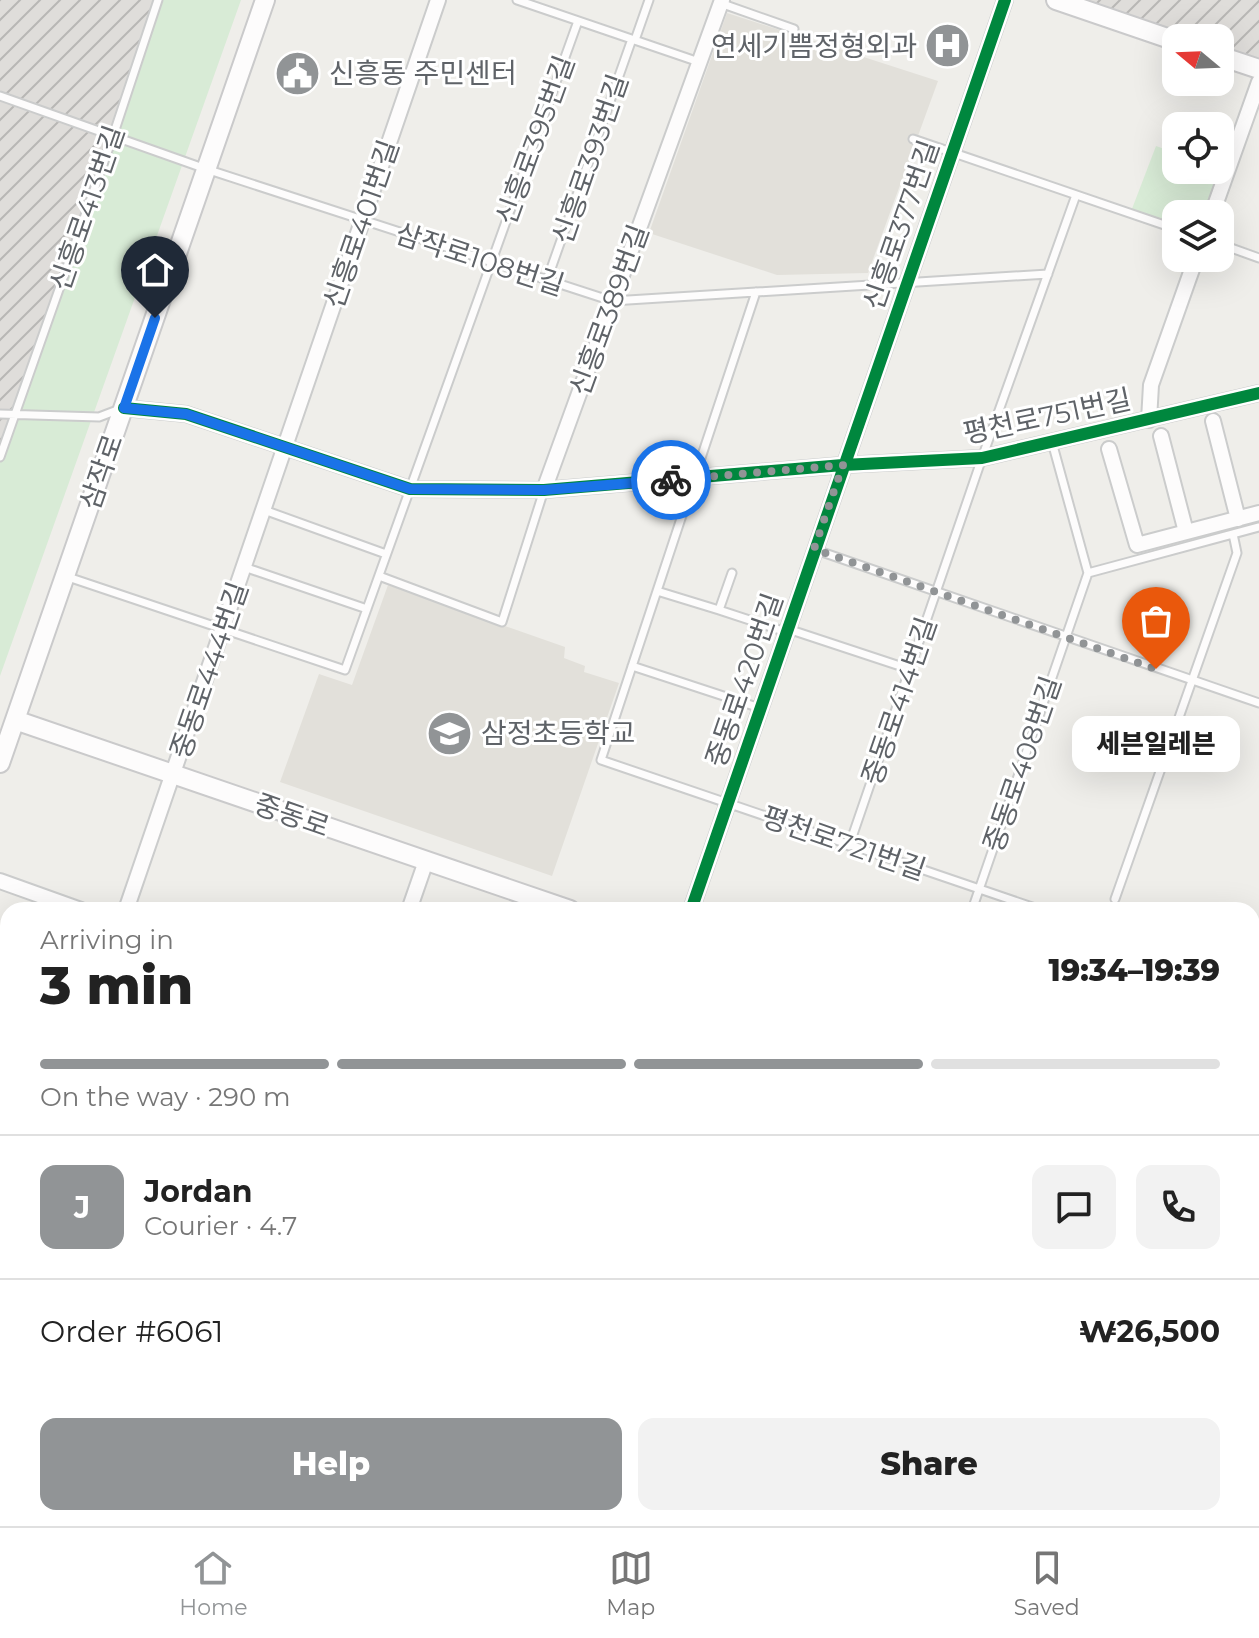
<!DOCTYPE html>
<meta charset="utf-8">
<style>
:root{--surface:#fff;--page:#f2f2f2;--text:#222;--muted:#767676;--line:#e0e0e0;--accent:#919496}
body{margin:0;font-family:Montserrat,"Noto Sans KR",sans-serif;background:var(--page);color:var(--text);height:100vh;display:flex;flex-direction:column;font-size:30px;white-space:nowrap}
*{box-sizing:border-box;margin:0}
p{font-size:26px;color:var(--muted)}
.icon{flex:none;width:44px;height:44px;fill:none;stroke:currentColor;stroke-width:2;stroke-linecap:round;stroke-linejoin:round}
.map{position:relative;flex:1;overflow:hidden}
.drawer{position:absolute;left:0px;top:902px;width:1260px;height:624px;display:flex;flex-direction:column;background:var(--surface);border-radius:24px 24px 0 0;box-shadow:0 8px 32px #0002}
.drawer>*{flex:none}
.needle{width:52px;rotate:289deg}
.controls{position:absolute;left:1162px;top:24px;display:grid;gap:16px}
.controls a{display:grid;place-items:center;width:72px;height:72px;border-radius:16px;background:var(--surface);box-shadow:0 8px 32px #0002;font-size:40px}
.pin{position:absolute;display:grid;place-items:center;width:68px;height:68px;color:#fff;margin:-82px -34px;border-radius:50% 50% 50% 0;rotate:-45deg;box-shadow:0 0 8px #0007}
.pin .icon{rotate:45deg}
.courier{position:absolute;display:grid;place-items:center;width:80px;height:80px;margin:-40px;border:6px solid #1a73e8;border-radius:50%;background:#fff;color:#222;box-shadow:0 2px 10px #0007}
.bubble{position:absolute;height:56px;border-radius:16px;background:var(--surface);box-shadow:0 8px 32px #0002;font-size:26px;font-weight:800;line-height:56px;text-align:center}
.overview em{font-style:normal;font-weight:800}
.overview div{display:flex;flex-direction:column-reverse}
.overview{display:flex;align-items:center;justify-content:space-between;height:136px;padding:0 40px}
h1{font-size:52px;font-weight:800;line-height:60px}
.bar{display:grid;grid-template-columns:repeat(4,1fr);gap:12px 8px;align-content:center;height:96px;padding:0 40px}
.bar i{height:10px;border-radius:6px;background:var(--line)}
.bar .current{background:var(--accent)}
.bar p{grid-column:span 4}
.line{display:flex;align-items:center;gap:20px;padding:0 40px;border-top:2px solid var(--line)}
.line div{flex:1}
.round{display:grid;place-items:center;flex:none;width:84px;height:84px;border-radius:16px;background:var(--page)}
.cta{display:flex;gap:16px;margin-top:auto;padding:16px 40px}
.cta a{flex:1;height:92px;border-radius:16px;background:var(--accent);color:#fff;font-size:32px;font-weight:800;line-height:92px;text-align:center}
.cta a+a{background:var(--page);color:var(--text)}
.dock{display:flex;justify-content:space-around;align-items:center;height:112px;border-top:2px solid var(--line);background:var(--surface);font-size:22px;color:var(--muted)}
.dock a{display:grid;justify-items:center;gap:4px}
.dock .current{color:var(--accent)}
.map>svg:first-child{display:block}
</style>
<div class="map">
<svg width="1259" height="1526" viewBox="0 0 1259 1526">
<defs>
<pattern id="industrial-furrows" width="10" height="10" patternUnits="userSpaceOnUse" patternTransform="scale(2)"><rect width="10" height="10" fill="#dfddda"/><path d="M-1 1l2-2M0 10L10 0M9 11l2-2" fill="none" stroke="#b8b7b5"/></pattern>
</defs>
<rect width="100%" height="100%" fill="#efeeea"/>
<!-- industrial -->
<path fill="url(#industrial-furrows)" d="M 0,0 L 155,0 L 0,453 Z
M 1056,0 L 1259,0 L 1259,69 L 1220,56 L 1220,38 L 1176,38 Z"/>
<!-- education -->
<path fill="#e2e0da" d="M 727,13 L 938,81 L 868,273 L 777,275 L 649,233 Z
M 388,585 L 565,647 L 564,658 L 585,666 L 584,672 L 619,683 L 552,876 L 280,782 L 319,674 L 352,685 Z"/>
<!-- park -->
<path fill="#d8ebd6" d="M 158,0 L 241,0 L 0,676 L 0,458 Z
M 1156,146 L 1176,153 L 1176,170 L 1220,170 L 1220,168 L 1227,170 L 1212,214 L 1176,214 L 1176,229 L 1130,214 Z
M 0,1500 L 8,1502 L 8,1518 L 39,1518 L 46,1526 L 0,1526 Z"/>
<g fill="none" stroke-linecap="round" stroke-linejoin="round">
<defs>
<path id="lane" d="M 517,0 L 699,62
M 720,3 L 794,29
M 635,40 L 649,0
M 0,96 L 206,169 L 612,301 L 1048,274
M 913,139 L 1176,229
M 1220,244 L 1259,258
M 547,280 L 632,39
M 756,292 L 601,760 L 1041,910
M 0,414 L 99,417 L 120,409
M 1052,442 L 1088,573
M 0,457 L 113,136 L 158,0
M 264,510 L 386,554
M 816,550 L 1259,703
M 244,567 L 367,609
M 1088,573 L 1259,527
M 65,576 L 345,670 L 578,21
M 379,576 L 502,622 L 544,490
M 657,591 L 719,610 L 732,573
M 719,610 L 786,632 L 794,631 L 909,669
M 632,666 L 760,708
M 849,846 L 982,458 L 1076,195
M 1115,899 L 1237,553 L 1233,534
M 972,910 L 1088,573
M 1252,1078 L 1259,1073
M 1252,1470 L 1259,1469
M 665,1526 L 666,1518
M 799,1526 L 802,1518"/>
<path id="street" d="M 1212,214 L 1259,82
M 124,408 L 186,414 L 410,489 L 544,490 L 843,465 L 982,458 L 1259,393
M 1149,420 L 1151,385 L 1196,258
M 1213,421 L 1238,519
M 1161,436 L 1186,532
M 1109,449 L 1137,545 L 1259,513
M 544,490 L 722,0
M 0,881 L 81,910
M 126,910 L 438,0
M 409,910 L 426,861
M 691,910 L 1005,0
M 1252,987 L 1259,966
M 0,1212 L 8,1215
M 1252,1318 L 1259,1320
M 294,1518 L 301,1526
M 134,1526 L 142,1518
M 335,1526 L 338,1518
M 477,1526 L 480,1518
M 617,1526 L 620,1518
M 1067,1526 L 1070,1518
M 1176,1526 L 1178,1518"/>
<path id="secondary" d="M 1056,0 L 1176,41
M 1220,56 L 1259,69
M 15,720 L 570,910
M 0,763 L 265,0
M 1252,1146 L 1259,1149
M 0,1441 L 8,1450
M 70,1518 L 77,1526"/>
</defs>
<!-- lane casing -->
<use href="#lane" stroke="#cbcccc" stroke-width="11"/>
<!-- street casing -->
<use href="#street" stroke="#cbcccc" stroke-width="18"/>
<!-- secondary casing -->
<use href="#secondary" stroke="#cacacb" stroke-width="22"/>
<!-- lane -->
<use href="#lane" stroke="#fdfcfc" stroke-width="7"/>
<!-- street -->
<use href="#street" stroke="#fdfcfc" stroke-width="14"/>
<!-- secondary -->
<use href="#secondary" stroke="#fdfcfc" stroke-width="18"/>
<defs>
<path id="cycleway" d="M 124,408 L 186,414 L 410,489 L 544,490 L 843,465 L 982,458 L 1259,393
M 691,910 L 1005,0"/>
</defs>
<!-- cycleway casing -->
<use href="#cycleway" stroke="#fff" stroke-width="17"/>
<!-- cycleway -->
<use href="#cycleway" stroke="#00873e" stroke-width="12"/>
</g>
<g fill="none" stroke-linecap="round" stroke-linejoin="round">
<!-- done -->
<path stroke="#919496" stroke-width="8" stroke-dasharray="0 14.4" d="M 671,480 L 843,465 L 814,549 L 1156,669"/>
<!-- route -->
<path stroke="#1a73e8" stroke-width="10" d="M 155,318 L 124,408 L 186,414 L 410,489 L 544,490 L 671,480"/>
</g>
<!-- icons -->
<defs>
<symbol id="hospital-disc" viewBox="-11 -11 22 22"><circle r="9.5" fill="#919496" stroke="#fff"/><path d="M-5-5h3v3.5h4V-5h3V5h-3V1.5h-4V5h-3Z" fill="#fff"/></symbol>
<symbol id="civic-disc" viewBox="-11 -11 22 22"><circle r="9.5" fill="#919496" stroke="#fff"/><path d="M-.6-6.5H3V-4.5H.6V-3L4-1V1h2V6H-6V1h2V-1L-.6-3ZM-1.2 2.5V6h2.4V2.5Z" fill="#fff"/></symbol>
<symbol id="school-disc" viewBox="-11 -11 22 22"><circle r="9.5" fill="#919496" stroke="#fff"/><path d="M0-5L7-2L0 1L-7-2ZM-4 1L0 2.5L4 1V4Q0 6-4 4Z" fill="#fff"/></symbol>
</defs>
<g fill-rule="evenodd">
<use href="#hospital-disc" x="922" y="20" width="51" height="51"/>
<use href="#civic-disc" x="272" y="48" width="51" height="51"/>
<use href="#school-disc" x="424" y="708" width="51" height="51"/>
</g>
<g text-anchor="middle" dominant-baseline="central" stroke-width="6" stroke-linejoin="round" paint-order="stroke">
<!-- poi labels -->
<g font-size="28" fill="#5f6368" stroke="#fff" text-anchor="start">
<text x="917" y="46" text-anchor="end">연세기쁨정형외과</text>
<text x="329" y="73">신흥동 주민센터</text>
<text x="481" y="733">삼정초등학교</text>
</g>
<!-- street labels -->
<g font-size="28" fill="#5f6368" stroke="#fff">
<text transform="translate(535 140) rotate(-70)">신흥로395번길</text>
<text transform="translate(590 159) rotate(-71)">신흥로393번길</text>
<text transform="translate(87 208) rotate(-71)">신흥로413번길</text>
<text transform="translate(361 224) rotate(-71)">신흥로401번길</text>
<text transform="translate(901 225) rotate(-71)">신흥로377번길</text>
<text transform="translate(480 259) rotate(18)">삼작로108번길</text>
<text transform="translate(609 310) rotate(-70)">신흥로389번길</text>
<text transform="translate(1047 416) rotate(-12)">평천로751번길</text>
<text transform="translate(101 472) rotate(-71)">삼작로</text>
<text transform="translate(209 670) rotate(-71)">중동로444번길</text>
<text transform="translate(744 680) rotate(-71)">중동로420번길</text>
<text transform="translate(899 701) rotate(-71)">중동로414번길</text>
<text transform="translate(1022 764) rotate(-71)">중동로408번길</text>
<text transform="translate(292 815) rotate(19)">중동로</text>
<text transform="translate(844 843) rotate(19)">평천로721번길</text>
</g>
</g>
</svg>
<div class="controls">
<a><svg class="needle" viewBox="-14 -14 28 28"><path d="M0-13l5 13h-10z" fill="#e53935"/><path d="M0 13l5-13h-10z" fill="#767676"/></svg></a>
<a><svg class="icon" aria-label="locate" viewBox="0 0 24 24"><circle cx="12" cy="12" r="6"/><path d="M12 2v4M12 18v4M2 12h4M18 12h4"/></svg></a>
<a><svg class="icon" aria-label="layers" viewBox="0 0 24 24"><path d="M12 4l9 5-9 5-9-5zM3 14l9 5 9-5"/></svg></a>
</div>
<div class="pin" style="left:1156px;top:669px;background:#ea580c"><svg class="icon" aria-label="bag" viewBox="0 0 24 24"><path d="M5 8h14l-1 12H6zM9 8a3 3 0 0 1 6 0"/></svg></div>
<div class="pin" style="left:155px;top:318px;background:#1f2937"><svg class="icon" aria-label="home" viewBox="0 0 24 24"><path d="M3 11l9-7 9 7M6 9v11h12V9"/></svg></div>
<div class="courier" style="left:671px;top:480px"><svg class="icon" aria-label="bike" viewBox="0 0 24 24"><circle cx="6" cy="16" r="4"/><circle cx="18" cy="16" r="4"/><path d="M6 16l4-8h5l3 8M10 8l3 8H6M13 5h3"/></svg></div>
<div class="bubble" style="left:1072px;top:716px;width:168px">세븐일레븐</div>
<section class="drawer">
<div class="overview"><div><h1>3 min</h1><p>Arriving in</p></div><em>19:34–19:39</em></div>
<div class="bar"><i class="current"></i><i class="current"></i><i class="current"></i><i></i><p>On the way · 290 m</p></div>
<div class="line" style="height:144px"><b class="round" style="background:var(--accent);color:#fff">J</b><div><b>Jordan</b><p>Courier · 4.7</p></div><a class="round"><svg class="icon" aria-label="chat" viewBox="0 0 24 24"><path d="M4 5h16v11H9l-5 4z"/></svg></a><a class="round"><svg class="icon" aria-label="phone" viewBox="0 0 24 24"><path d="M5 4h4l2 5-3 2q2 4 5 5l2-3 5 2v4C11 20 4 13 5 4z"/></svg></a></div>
<div class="line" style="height:104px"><div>Order #6061</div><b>₩26,500</b></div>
<div class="cta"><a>Help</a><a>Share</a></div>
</section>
</div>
<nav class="dock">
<a class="current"><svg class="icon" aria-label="home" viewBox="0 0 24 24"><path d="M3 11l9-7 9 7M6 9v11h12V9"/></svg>Home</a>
<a><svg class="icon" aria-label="map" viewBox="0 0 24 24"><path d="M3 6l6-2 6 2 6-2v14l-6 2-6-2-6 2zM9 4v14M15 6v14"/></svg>Map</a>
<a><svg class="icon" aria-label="saved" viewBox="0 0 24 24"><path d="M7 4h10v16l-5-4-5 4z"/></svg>Saved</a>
</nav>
